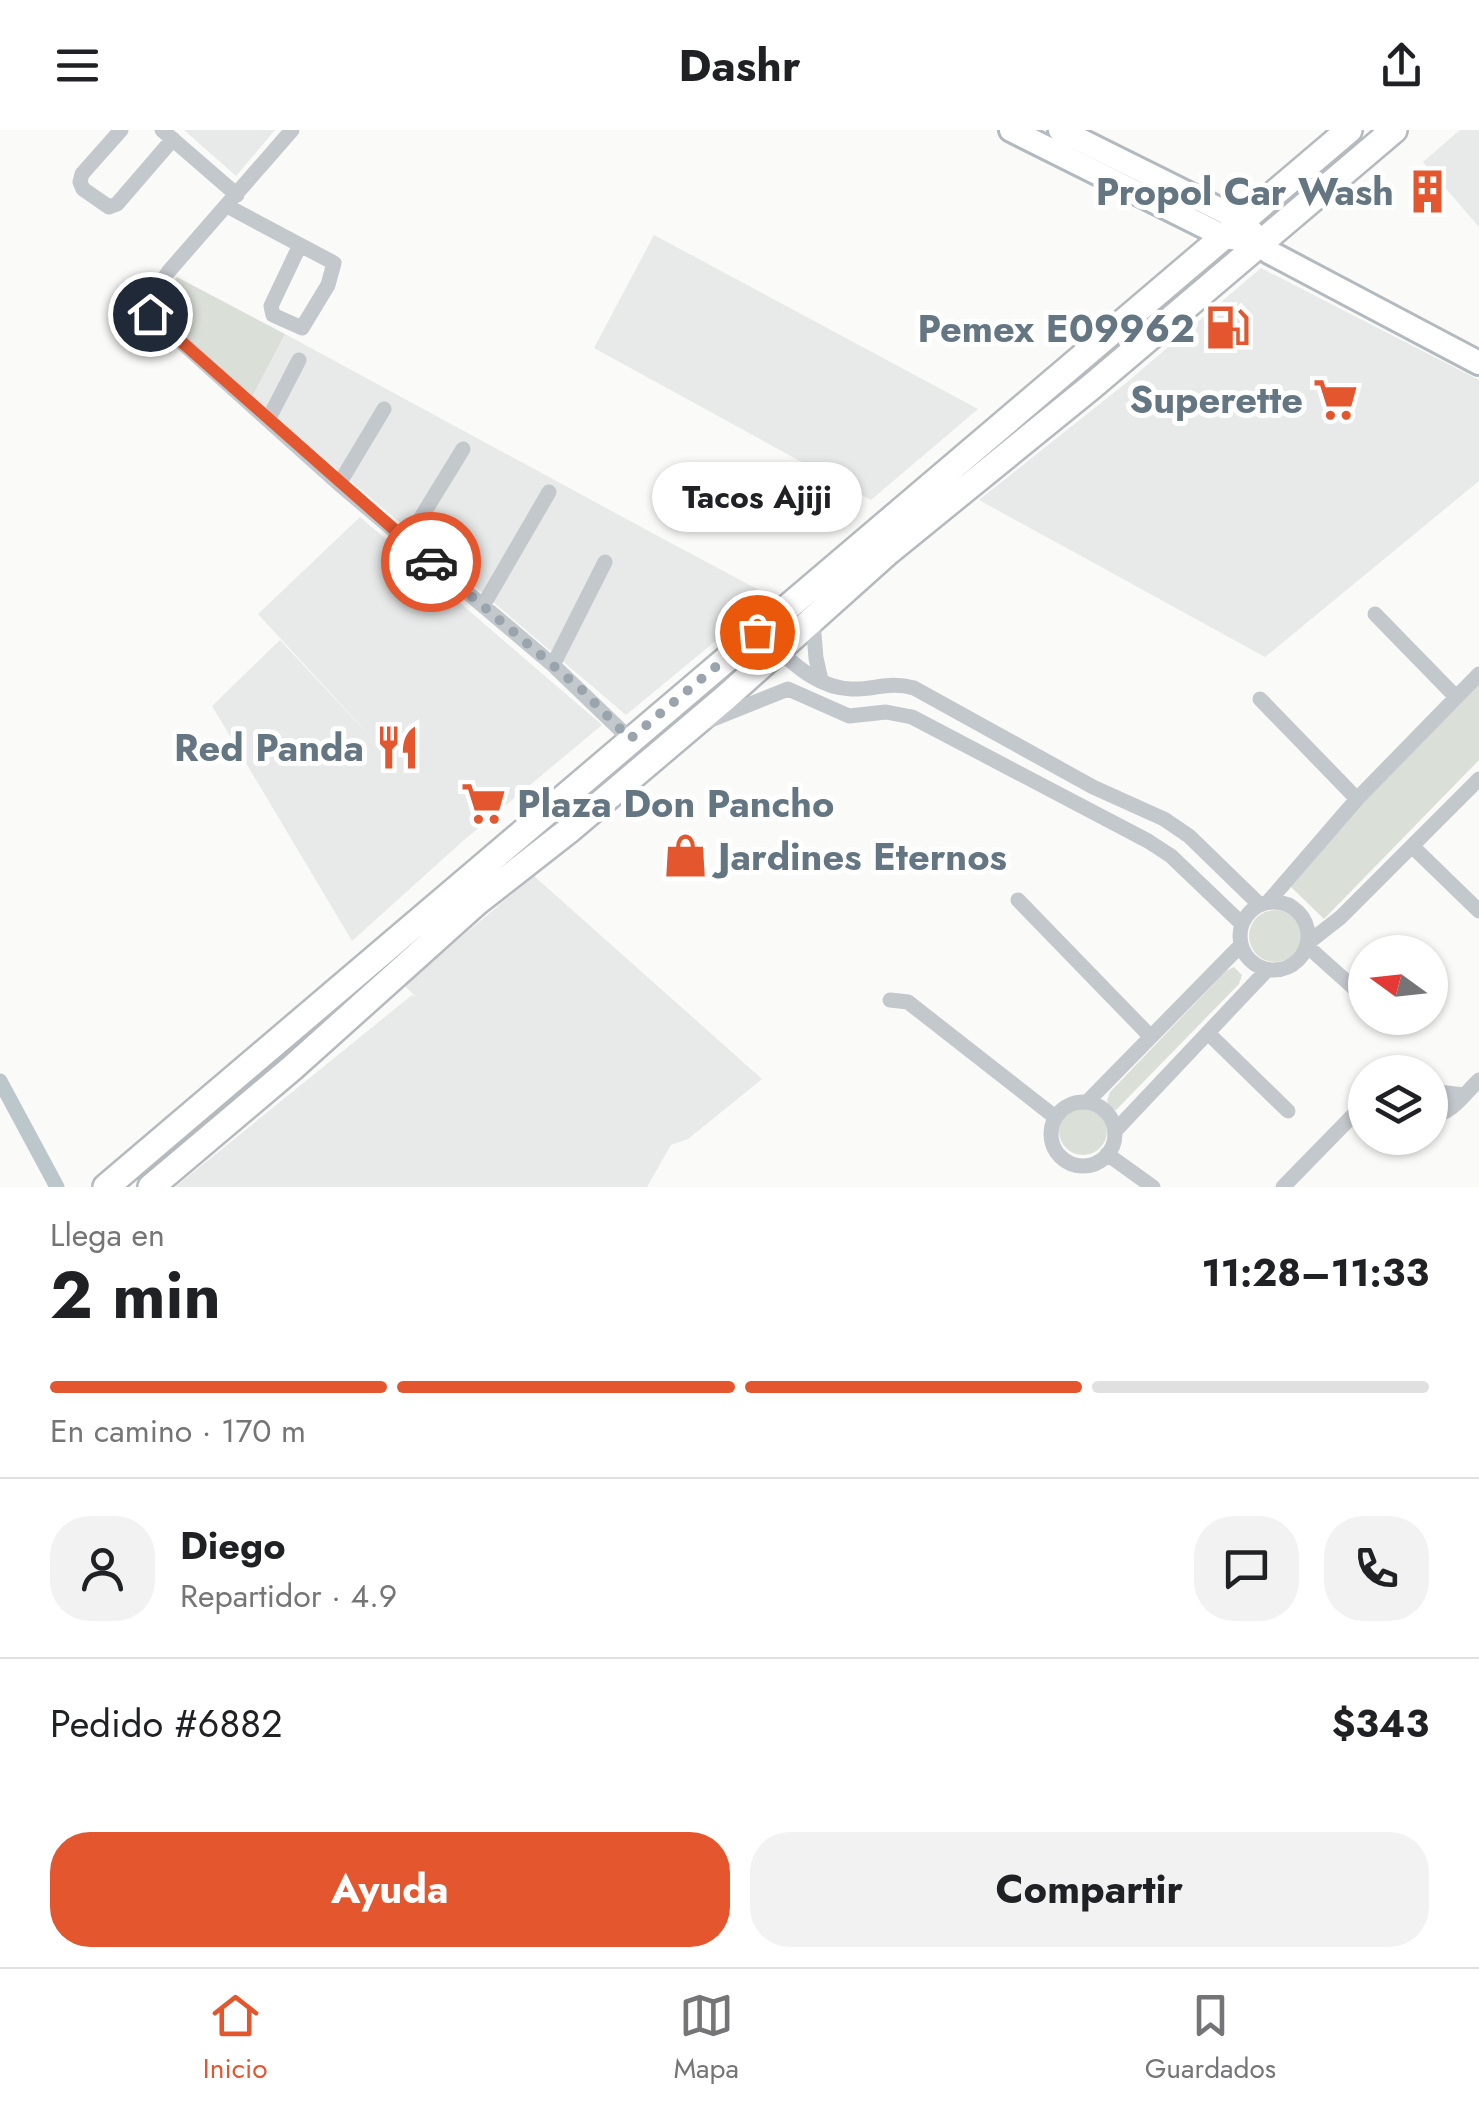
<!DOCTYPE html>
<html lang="es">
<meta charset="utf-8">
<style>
:root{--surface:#fff;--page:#f2f2f2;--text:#202124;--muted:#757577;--line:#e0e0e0;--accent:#e4572e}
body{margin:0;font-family:Jost,sans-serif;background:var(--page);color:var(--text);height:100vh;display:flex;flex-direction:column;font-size:38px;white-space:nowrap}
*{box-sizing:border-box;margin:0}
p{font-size:32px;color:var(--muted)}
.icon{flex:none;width:55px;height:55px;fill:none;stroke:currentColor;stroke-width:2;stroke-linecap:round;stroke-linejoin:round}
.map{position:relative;height:1057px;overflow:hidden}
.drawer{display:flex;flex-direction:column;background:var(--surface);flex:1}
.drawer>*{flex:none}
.needle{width:65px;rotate:285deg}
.tools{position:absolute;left:1348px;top:805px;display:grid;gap:20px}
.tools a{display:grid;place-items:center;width:100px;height:100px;border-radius:50%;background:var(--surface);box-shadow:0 2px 8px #0004;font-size:50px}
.pin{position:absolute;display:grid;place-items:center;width:85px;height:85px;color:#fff;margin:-42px;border:5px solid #fff;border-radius:50%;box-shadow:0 2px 10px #0007}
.courier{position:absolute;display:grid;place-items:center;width:100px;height:100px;margin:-50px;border:8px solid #e4572e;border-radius:50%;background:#fff;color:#222;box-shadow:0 2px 12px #0007}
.bubble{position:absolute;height:70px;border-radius:35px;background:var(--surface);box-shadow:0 2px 8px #0004;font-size:32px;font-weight:700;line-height:70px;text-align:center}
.headline em{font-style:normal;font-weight:700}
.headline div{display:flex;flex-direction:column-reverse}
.headline{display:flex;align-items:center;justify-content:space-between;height:170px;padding:0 50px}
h1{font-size:65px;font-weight:700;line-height:75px}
.bar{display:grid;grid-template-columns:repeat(4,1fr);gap:15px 10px;align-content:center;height:120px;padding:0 50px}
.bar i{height:12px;border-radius:8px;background:var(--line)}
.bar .active{background:var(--accent)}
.bar p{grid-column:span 4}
.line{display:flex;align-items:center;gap:25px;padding:0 50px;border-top:2px solid var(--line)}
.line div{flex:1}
.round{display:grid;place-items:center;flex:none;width:105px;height:105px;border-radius:40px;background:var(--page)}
.button{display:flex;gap:20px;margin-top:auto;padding:20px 50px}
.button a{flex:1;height:115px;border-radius:40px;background:var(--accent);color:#fff;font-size:40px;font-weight:700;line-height:115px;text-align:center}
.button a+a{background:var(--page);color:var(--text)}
header{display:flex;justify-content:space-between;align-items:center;height:130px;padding:0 50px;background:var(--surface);font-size:45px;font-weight:700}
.menu{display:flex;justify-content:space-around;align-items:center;height:140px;border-top:2px solid var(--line);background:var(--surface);font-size:28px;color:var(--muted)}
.menu a{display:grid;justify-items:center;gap:5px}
.menu .active{color:var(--accent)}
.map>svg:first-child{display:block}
</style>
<header><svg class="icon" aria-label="menu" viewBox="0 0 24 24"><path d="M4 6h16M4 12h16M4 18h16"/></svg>Dashr<svg class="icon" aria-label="share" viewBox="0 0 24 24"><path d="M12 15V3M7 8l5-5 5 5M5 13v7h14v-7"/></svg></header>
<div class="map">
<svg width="1479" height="1057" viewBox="0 0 1479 1057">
<rect width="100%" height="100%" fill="#fafaf8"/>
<!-- built -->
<path fill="#e8e9e9" d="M 184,0 L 275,0 L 236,46 Z
M 1460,0 L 1479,0 L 1479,97 L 1423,32 Z
M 654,105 L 978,279 L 871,370 L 594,218 Z
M 1261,138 L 1479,250 L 1479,351 L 1265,527 L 979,370 L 1126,253 Z
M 285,204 L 656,405 L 770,466 L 626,585 L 252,267 Z
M 360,387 L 602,595 L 464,710 L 352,811 L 212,576 L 280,510 L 382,619 L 258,484 Z
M 534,746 L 762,949 L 688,1009 L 671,1015 L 647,1057 L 175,1057 L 412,865 L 416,867 L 404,855 Z"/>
<!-- green -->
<path fill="#dadfd7" d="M 177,147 L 285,204 L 252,267 L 149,178 Z
M 1479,554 L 1479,630 L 1324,789 L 1286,752 Z
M1249 806a26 26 0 1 1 52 0a26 26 0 1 1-52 0Z
M 1234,837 L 1242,845 L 1239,854 L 1116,980 L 1110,979 L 1107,971 L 1110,962 L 1226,841 Z
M1059 1001a24 24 0 1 1 48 0a24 24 0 1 1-48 0Z"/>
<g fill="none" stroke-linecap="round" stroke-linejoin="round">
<!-- canal -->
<path stroke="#bbc7cb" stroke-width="15" d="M 0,951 L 57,1057"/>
<defs>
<path id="secondary" d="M 1011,0 L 1225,107 L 1240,109
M 1060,0 L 1243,91 L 1269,122 L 1479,233"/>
<path id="primary" d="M 106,1057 L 1349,0
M 151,1057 L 292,938 L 476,773 L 568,701 L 725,568 L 888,422 L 1091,257 L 1394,0"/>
</defs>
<!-- secondary casing -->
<use href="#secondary" stroke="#b3babf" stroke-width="28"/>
<!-- primary casing -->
<use href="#primary" stroke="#b5babe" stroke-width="30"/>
<!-- street -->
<path stroke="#c3c8cc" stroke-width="15" d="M 121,0 L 82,44 L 80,52 L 83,59 L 109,77 L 117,74 L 173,9
M 162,0 L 237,65
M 292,0 L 169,141 L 145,175 L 150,184 L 339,354 L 553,535 L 630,609
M 227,76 L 334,133 L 328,155 L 302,198 L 273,185 L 271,176 L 300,115
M 269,288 L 299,230
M 339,354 L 384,279
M 406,412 L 463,319
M 484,474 L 549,362
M 1375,484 L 1456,567
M 813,492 L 816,528 L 821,550
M 757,502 C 785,524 812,558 851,559 C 875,560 888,551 914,558 L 1093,657 L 1164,689 L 1189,706 L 1260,775
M 553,535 L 605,432
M 1260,569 L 1357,669
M 708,591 L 788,559 L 849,586 L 886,582 L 912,587 L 1148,711 L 1171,726 L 1242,794
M 1412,716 L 1479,781
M 1018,770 L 1150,906
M1240 806a34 34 0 1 1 68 0a34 34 0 1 1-68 0Z
M 1268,772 L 1357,669 L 1479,544
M 1309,812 L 1341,787 L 1479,649
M 1307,816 L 1365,868
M 890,870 L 908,872 L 1055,987
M 1387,888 L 1392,892
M 1209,904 L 1288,981
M 1430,961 L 1464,965
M 1087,972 L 1241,815
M1051 1004a32 32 0 1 1 64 0a32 32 0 1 1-64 0Z
M 1430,986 C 1453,984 1463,965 1479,950
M 1115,1001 L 1267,840
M 1107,1024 L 1153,1057
M 1283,1057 L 1365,973"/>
<!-- secondary -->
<use href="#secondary" stroke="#fff" stroke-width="22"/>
<!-- primary -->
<use href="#primary" stroke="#fff" stroke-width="25"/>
</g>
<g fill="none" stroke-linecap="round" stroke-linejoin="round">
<!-- done -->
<path stroke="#99a4ac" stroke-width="10" stroke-dasharray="0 18" d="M 431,432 L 582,560 L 630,609 L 757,502"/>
<!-- route -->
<path stroke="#e4572e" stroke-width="12" d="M 150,184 L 431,432"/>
</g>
<!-- icons -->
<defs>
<symbol id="building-bare" viewBox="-9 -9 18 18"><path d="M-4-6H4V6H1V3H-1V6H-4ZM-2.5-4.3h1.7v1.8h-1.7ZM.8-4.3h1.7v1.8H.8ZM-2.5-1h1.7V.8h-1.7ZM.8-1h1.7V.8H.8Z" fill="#e4572e" stroke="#fff" stroke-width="2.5" paint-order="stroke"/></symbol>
<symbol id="fuel-bare" viewBox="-9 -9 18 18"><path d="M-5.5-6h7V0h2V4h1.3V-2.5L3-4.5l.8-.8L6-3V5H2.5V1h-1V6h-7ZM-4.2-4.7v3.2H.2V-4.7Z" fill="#e4572e" stroke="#fff" stroke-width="2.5" paint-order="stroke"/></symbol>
<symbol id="supermarket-bare" viewBox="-9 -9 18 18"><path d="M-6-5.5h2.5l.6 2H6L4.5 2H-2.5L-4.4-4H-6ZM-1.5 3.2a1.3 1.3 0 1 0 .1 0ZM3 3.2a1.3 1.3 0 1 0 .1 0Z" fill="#e4572e" stroke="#fff" stroke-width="2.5" paint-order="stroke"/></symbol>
<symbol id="restaurant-bare" viewBox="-9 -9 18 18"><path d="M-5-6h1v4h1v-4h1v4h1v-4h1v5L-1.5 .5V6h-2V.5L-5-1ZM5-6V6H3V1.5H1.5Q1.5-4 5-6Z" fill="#e4572e" stroke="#fff" stroke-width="2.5" paint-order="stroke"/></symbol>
<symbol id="shop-bare" viewBox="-9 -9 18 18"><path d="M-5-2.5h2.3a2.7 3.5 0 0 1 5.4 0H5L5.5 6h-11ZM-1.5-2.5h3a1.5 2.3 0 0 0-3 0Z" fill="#e4572e" stroke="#fff" stroke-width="2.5" paint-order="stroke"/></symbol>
</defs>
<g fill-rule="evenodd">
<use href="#building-bare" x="1396" y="30" width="63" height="63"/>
<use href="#fuel-bare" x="1196" y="166" width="63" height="63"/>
<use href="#supermarket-bare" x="1304" y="238" width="63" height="63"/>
<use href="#restaurant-bare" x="366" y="586" width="63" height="63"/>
<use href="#supermarket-bare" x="452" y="642" width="63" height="63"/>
<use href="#shop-bare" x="654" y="694" width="63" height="63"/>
</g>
<g text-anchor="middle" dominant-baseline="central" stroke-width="10" stroke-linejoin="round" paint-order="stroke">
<!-- poi labels -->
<g font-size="38" font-weight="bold" fill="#657683" stroke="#fff" text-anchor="end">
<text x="1394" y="61">Propol Car Wash</text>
<text x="1195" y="198">Pemex E09962</text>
<text x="1303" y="269">Superette</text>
<text x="364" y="617">Red Panda</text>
<text x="517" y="673" text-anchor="start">Plaza Don Pancho</text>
<text x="718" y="726" text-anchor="start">Jardines Eternos</text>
</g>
</g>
</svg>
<div class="tools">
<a><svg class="needle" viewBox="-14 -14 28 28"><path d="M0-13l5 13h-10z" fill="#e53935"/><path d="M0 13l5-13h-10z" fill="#757577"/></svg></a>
<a><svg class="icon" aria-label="layers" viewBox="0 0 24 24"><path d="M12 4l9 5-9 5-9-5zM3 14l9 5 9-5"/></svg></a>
</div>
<div class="pin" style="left:757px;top:502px;background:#ea580c"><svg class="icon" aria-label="bag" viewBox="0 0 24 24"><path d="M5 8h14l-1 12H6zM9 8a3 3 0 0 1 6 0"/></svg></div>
<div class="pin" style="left:150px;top:184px;background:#1f2937"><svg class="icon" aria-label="home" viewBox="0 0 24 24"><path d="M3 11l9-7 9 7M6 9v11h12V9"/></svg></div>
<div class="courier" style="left:431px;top:432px"><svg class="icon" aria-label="car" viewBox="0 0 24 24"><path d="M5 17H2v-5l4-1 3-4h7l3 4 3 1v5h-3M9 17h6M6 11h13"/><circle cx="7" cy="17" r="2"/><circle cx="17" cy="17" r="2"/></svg></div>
<div class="bubble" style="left:652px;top:332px;width:210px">Tacos Ajiji</div>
</div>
<section class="drawer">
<div class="headline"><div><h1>2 min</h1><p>Llega en</p></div><em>11:28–11:33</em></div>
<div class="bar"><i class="active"></i><i class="active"></i><i class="active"></i><i></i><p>En camino · 170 m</p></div>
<div class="line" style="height:180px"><a class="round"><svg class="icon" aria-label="person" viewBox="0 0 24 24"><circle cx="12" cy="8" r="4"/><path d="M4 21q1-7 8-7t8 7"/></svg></a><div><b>Diego</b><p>Repartidor · 4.9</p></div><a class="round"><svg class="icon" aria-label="chat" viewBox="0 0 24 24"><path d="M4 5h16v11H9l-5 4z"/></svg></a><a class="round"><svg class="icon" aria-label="phone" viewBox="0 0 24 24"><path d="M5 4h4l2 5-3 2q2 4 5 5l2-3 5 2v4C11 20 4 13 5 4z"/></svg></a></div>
<div class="line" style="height:130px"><div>Pedido #6882</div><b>$343</b></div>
<div class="button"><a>Ayuda</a><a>Compartir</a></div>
</section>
<nav class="menu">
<a class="active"><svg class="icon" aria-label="home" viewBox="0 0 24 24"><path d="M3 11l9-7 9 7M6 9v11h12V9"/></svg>Inicio</a>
<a><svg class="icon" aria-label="map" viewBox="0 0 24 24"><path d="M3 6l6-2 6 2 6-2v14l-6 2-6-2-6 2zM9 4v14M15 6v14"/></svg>Mapa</a>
<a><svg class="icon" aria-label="saved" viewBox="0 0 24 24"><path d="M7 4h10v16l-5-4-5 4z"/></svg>Guardados</a>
</nav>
